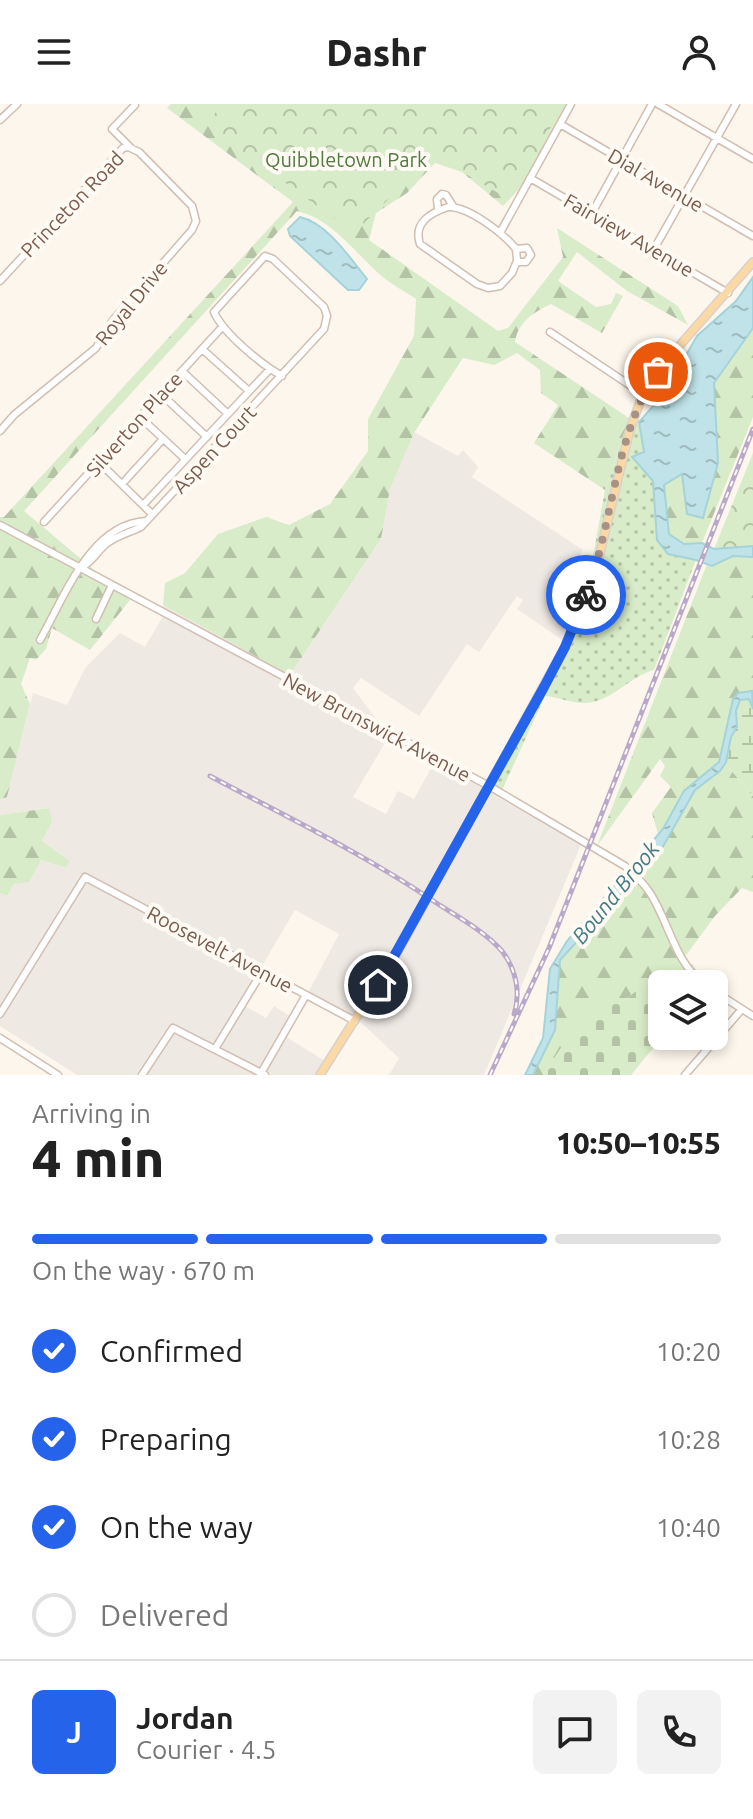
<!DOCTYPE html>
<meta charset="utf-8">
<style>
:root{--surface:#fff;--page:#f2f2f2;--text:#222;--muted:#767676;--line:#e0e0e0;--accent:#2563eb}
body{margin:0;font-family:Ubuntu,sans-serif;background:var(--page);color:var(--text);height:100vh;display:flex;flex-direction:column;font-size:30px;white-space:nowrap}
*{box-sizing:border-box;margin:0}
p{font-size:26px;color:var(--muted)}
.icon{flex:none;width:44px;height:44px;fill:none;stroke:currentColor;stroke-width:2;stroke-linecap:round;stroke-linejoin:round}
.map{position:relative;height:971px;overflow:hidden}
.side{display:flex;flex-direction:column;background:var(--surface);flex:1}
.side>*{flex:none}
.buttons{position:absolute;left:648px;top:866px;display:grid;gap:16px}
.buttons a{display:grid;place-items:center;width:80px;height:80px;border-radius:12px;background:var(--surface);box-shadow:0 4px 12px #0003;font-size:40px}
.pin{position:absolute;display:grid;place-items:center;width:68px;height:68px;color:#fff;margin:-34px;border:4px solid #fff;border-radius:50%;box-shadow:0 2px 8px #0007}
.courier{position:absolute;display:grid;place-items:center;width:80px;height:80px;margin:-40px;border:6px solid #2563eb;border-radius:50%;background:#fff;color:#222;box-shadow:0 2px 10px #0007}
.summary em{font-style:normal;font-weight:800}
.summary div{display:flex;flex-direction:column-reverse}
.summary{display:flex;align-items:center;justify-content:space-between;height:136px;padding:0 32px}
h1{font-size:52px;font-weight:800;line-height:60px}
.bar{display:grid;grid-template-columns:repeat(4,1fr);gap:12px 8px;align-content:center;height:96px;padding:0 32px}
.bar i{height:10px;border-radius:6px;background:var(--line)}
.bar .on{background:var(--accent)}
.bar p{grid-column:span 4}
.line{display:flex;align-items:center;gap:20px;padding:0 32px;border-top:2px solid var(--line)}
.line div{flex:1}
.round{display:grid;place-items:center;flex:none;width:84px;height:84px;border-radius:12px;background:var(--page)}
ol{padding:0 32px;list-style:none}
li{display:flex;align-items:center;gap:24px;height:88px}
li p{margin-inline-start:auto}
li .icon{padding:8px;border-radius:50%;background:var(--accent);color:#fff;stroke-width:4}
li:last-child{color:var(--muted)}
li i{width:44px;height:44px;border:4px solid var(--line);border-radius:50%}
header{display:flex;justify-content:space-between;align-items:center;height:104px;padding:0 32px;background:var(--surface);font-size:36px;font-weight:800}
.map>svg:first-child{display:block}
</style>
<header><svg class="icon" aria-label="menu" viewBox="0 0 24 24"><path d="M4 6h16M4 12h16M4 18h16"/></svg>Dashr<svg class="icon" aria-label="person" viewBox="0 0 24 24"><circle cx="12" cy="8" r="4"/><path d="M4 21q1-7 8-7t8 7"/></svg></header>
<div class="map">
<svg width="753" height="971" viewBox="0 0 753 971">
<defs>
<pattern id="grass-dots" width="8" height="8" patternUnits="userSpaceOnUse" patternTransform="scale(2)"><rect width="8" height="8" fill="#d8ecc9"/><path d="M2 2h.1M6 6h.1" fill="none" stroke="#b4c2a5" stroke-width="1.8" stroke-linecap="round"/></pattern>
<pattern id="forest-firs" width="22" height="20" patternUnits="userSpaceOnUse" patternTransform="scale(2)"><rect width="22" height="20" fill="#d8ecc9"/><path d="M5 1l3.5 6h-7zM16 11l3.5 6h-7z" fill="#b4c2a5"/></pattern>
<pattern id="wetland-marsh" width="20" height="14" patternUnits="userSpaceOnUse" patternTransform="scale(2)"><rect width="20" height="14" fill="#d8ecc9"/><path d="M1 5h8M5 5V1M11 12h8M15 12V8" fill="none" stroke="#b4c2a5"/></pattern>
<pattern id="cemetery-stones" width="16" height="16" patternUnits="userSpaceOnUse" patternTransform="scale(2)"><rect width="16" height="16" fill="#d8ecc9"/><path d="M2 7V4a2 2 0 0 1 4 0v3zM10 15v-3a2 2 0 0 1 4 0v3z" fill="#b4c2a5"/></pattern>
<pattern id="park-crowns" width="20" height="18" patternUnits="userSpaceOnUse" patternTransform="scale(2)"><rect width="20" height="18" fill="#d8ecc9"/><path d="M2 6a3 3 0 1 1 6 0M12 15a3 3 0 1 1 6 0" fill="none" stroke="#b4c2a5"/></pattern>
<pattern id="water-ripples" width="26" height="14" patternUnits="userSpaceOnUse" patternTransform="scale(2)"><rect width="26" height="14" fill="#bfe3e8"/><path d="M2 4q2-2 4 0t4 0M15 11q2-2 4 0t4 0" fill="none" stroke="#a0bbbe"/></pattern>
</defs>
<rect width="100%" height="100%" fill="#fdf6ec"/>
<!-- industrial -->
<path fill="#efe9e4" d="M 414,328 L 458,352 L 463,346 L 478,363 L 472,373 L 583,446 L 555,490 L 574,503 L 565,538 L 517,505 L 523,496 L 517,492 L 479,548 L 467,540 L 419,612 L 361,574 L 353,584 L 389,632 L 353,693 L 386,710 L 398,687 L 414,695 L 435,657 L 531,712 L 583,736 L 484,971 L 389,971 L 399,954 L 355,913 L 308,889 L 339,830 L 295,806 L 240,899 L 266,914 L 274,902 L 293,914 L 283,931 L 325,957 L 316,971 L 77,971 L 0,922 L 0,789 L 7,792 L 14,780 L 41,756 L 65,764 L 70,757 L 42,737 L 52,718 L 48,704 L 0,711 L 0,696 L 7,693 L 33,589 L 67,601 L 85,564 L 120,529 L 145,543 L 162,514 L 163,501 L 290,571 L 381,435 L 390,385 Z"/>
<!-- grass -->
<path fill="url(#grass-dots)" d="M 629,314 L 639,318 L 644,348 L 633,353 L 653,377 L 657,436 L 668,450 L 696,456 L 654,566 C 630,572 611,599 584,599 C 571,599 558,593 545,592 L 499,693 L 485,685 L 565,538 L 594,447 L 605,386 Z"/>
<!-- forest -->
<path fill="url(#forest-firs)" d="M 171,0 L 566,0 L 522,82 L 503,102 L 462,68 L 435,59 L 407,89 L 376,109 L 369,136 L 498,227 L 508,224 L 563,153 L 557,124 L 678,202 L 688,221 L 627,187 L 577,148 L 558,177 L 596,203 L 611,200 L 616,189 L 623,192 L 602,229 L 551,200 C 534,208 518,218 515,238 L 629,314 L 605,386 L 534,339 L 558,301 L 541,289 L 540,266 L 517,249 L 494,261 L 463,254 L 414,329 L 390,385 L 381,435 L 290,571 L 163,501 L 165,479 L 185,469 L 218,430 L 266,413 L 289,421 L 330,400 L 368,347 L 368,315 L 414,232 L 416,195 C 404,187 389,179 378,169 C 354,147 330,114 297,107 L 24,407 L 130,496 L 90,546 L 52,524 L 46,545 L 36,556 L 30,554 L 21,580 L 30,600 L 7,693 L 0,696 L 0,413 L 4,413 L 293,98 L 167,4 Z
M 753,224 L 753,313 L 702,439 L 684,440 L 668,430 L 664,381 L 682,370 L 687,409 L 718,359 L 714,279 Z
M 733,452 L 753,453 L 753,588 L 738,589 L 729,612 L 719,658 L 678,696 L 670,714 L 658,730 L 652,709 L 671,683 L 660,672 L 665,662 L 660,655 L 597,742 L 707,460 L 712,462 Z
M 725,659 L 753,692 L 753,788 L 742,784 L 715,812 L 684,854 L 682,852 L 626,895 L 579,918 L 543,971 L 533,971 L 555,926 L 560,856 L 661,746 C 674,728 679,706 692,689 C 701,677 716,672 725,659 Z
M 49,704 L 52,718 L 42,737 L 70,757 L 66,764 L 41,756 L 29,778 L 14,780 L 7,792 L 0,789 L 0,711 Z"/>
<!-- wetland -->
<path fill="url(#wetland-marsh)" d="M 749,594 L 753,605 L 753,692 L 725,659 L 731,633 L 737,623 L 736,606 L 740,596 Z"/>
<!-- cemetery -->
<path fill="url(#cemetery-stones)" d="M 683,851 L 708,878 L 662,880 L 663,932 L 631,971 L 543,971 L 578,918 L 607,895 L 626,895 Z"/>
<!-- park -->
<path fill="url(#park-crowns)" d="M 222,0 L 561,0 L 533,62 L 505,93 L 433,51 L 354,129 L 206,21 Z
M 753,349 L 753,442 L 714,445 Z"/>
<!-- water -->
<path fill="url(#water-ripples)" stroke="#a5d3da" stroke-width="2" d="M 300,113 C 327,119 350,154 367,175 L 359,186 L 348,186 L 290,132 L 288,125 Z
M 753,173 L 753,224 L 714,279 L 718,359 L 703,414 L 687,410 L 682,370 L 664,381 L 669,430 L 684,440 L 702,439 L 714,445 L 753,442 L 753,453 L 733,452 L 712,462 L 696,456 L 668,450 L 657,436 L 653,377 L 632,353 L 644,348 L 639,318 L 663,291 L 697,232 L 736,197 Z
M 752,587 L 753,605 L 749,595 L 740,596 L 736,607 L 737,623 L 731,633 L 726,658 L 720,667 L 695,686 L 661,746 L 560,856 L 555,926 L 533,971 L 525,971 L 543,934 L 550,865 L 567,837 L 663,725 L 684,687 L 719,658 L 733,595 L 738,589 Z"/>
<g fill="none" stroke-linecap="round" stroke-linejoin="round">
<defs>
<path id="minor" d="M 658,0 L 753,55
M 0,16 L 17,0
M 560,20 L 753,132
M 131,44 L 112,25 L 135,1
M 530,74 L 728,189
M 448,103 C 468,102 503,129 516,145 L 517,157 L 512,169 L 500,182 L 488,184 L 477,180 L 420,140 C 413,119 430,109 448,103 Z
M 438,106 L 437,95 L 442,90 L 446,91 L 453,102
M 592,109 L 652,0
M 500,129 L 571,0
M 516,145 L 527,144 L 531,151 L 526,158 L 517,158
M 654,145 L 736,0
M 0,177 L 123,44 L 128,43 L 139,48 L 192,102 L 196,117 L 192,126 L 113,216 L 96,244 L 14,311 L 0,327
M 550,228 L 643,290
M 202,245 L 249,287
M 182,267 L 228,310
M 161,290 L 207,333
M 140,313 L 185,355
M 100,359 L 152,410
M 122,380 L 163,335
M 144,400 L 270,265
M 44,418 L 223,222
M 0,421 L 489,682 L 625,762 C 634,770 643,778 650,789 C 669,818 675,859 704,880
M 81,464 C 92,458 96,449 105,441 C 115,432 129,429 141,423 L 324,225 L 327,212 L 324,203 L 273,155 L 265,152 L 214,208 C 223,229 262,261 282,272
M 96,515 L 112,481
M 40,536 C 64,494 90,420 146,417
M 714,887 L 753,912
M 0,910 L 85,773 L 355,917
M 0,934 L 58,971
M 215,945 L 262,868
M 142,971 L 173,924 L 265,971
M 260,971 L 306,891
M 685,971 L 742,905"/>
<path id="major" d="M 320,971 L 398,847 L 565,543 L 598,457 L 630,325 L 643,290 L 673,249 L 753,158"/>
</defs>
<!-- minor casing -->
<use href="#minor" stroke="#d1beb0" stroke-width="9"/>
<!-- major casing -->
<use href="#major" stroke="#dad1cd" stroke-width="10"/>
<!-- minor -->
<use href="#minor" stroke="#fff" stroke-width="6"/>
<!-- major -->
<use href="#major" stroke="#fbd9a5" stroke-width="7"/>
<defs>
<path id="rail" d="M 210,672 C 287,713 366,751 438,800 C 460,814 485,828 502,847 C 516,865 521,889 514,910
M 490,971 L 549,844 L 753,325"/>
</defs>
<!-- rail casing -->
<use href="#rail" stroke="#b9a8c9" stroke-width="5"/>
<!-- rail -->
<use href="#rail" stroke="#fffaf3" stroke-width="2" stroke-dasharray="6" stroke-linecap="butt"/>
</g>
<g fill="none" stroke-linecap="round" stroke-linejoin="round">
<!-- done -->
<path stroke="#a89285" stroke-width="8" stroke-dasharray="0 14.4" d="M 586,491 C 613,422 615,326 658,268"/>
<!-- route -->
<path stroke="#2563eb" stroke-width="10" d="M 378,881 L 544,583 L 565,543 L 586,491"/>
</g>
<g text-anchor="middle" dominant-baseline="central" stroke-width="8" stroke-linejoin="round" paint-order="stroke">
<!-- park labels -->
<g font-size="20" fill="#537a41" stroke="#fffaf3">
<text x="346" y="55">Quibbletown Park</text>
</g>
<!-- street labels -->
<g font-size="20" fill="#7a5c4d" stroke="#fffaf3">
<text transform="translate(656 76) rotate(30)">Dial Avenue</text>
<text transform="translate(72 100) rotate(-46)">Princeton Road</text>
<text transform="translate(629 131) rotate(30)">Fairview Avenue</text>
<text transform="translate(131 199) rotate(-51)">Royal Drive</text>
<text transform="translate(134 320) rotate(-48)">Silverton Place</text>
<text transform="translate(214 345) rotate(-47)">Aspen Court</text>
<text transform="translate(377 623) rotate(28)">New Brunswick Avenue</text>
<text transform="translate(220 845) rotate(28)">Roosevelt Avenue</text>
</g>
<!-- water labels -->
<g font-size="22" font-style="italic" fill="#437c86" stroke="#fffaf3">
<text transform="translate(615 788) rotate(-51)">Bound Brook</text>
</g>
</g>
</svg>
<div class="buttons">
<a><svg class="icon" aria-label="layers" viewBox="0 0 24 24"><path d="M12 4l9 5-9 5-9-5zM3 14l9 5 9-5"/></svg></a>
</div>
<div class="pin" style="left:658px;top:268px;background:#ea580c"><svg class="icon" aria-label="bag" viewBox="0 0 24 24"><path d="M5 8h14l-1 12H6zM9 8a3 3 0 0 1 6 0"/></svg></div>
<div class="pin" style="left:378px;top:881px;background:#1f2937"><svg class="icon" aria-label="home" viewBox="0 0 24 24"><path d="M3 11l9-7 9 7M6 9v11h12V9"/></svg></div>
<div class="courier" style="left:586px;top:491px"><svg class="icon" aria-label="bike" viewBox="0 0 24 24"><circle cx="6" cy="16" r="4"/><circle cx="18" cy="16" r="4"/><path d="M6 16l4-8h5l3 8M10 8l3 8H6M13 5h3"/></svg></div>
</div>
<section class="side">
<div class="summary"><div><h1>4 min</h1><p>Arriving in</p></div><em>10:50–10:55</em></div>
<div class="bar"><i class="on"></i><i class="on"></i><i class="on"></i><i></i><p>On the way · 670 m</p></div>
<ol>
<li><svg class="icon" aria-label="check" viewBox="0 0 24 24"><path d="M5 12l5 5 9-10"/></svg>Confirmed<p>10:20</p></li>
<li><svg class="icon" aria-label="check" viewBox="0 0 24 24"><path d="M5 12l5 5 9-10"/></svg>Preparing<p>10:28</p></li>
<li><svg class="icon" aria-label="check" viewBox="0 0 24 24"><path d="M5 12l5 5 9-10"/></svg>On the way<p>10:40</p></li>
<li><i></i>Delivered</li>
</ol>
<div class="line" style="height:144px"><b class="round" style="background:var(--accent);color:#fff">J</b><div><b>Jordan</b><p>Courier · 4.5</p></div><a class="round"><svg class="icon" aria-label="chat" viewBox="0 0 24 24"><path d="M4 5h16v11H9l-5 4z"/></svg></a><a class="round"><svg class="icon" aria-label="phone" viewBox="0 0 24 24"><path d="M5 4h4l2 5-3 2q2 4 5 5l2-3 5 2v4C11 20 4 13 5 4z"/></svg></a></div>
</section>
